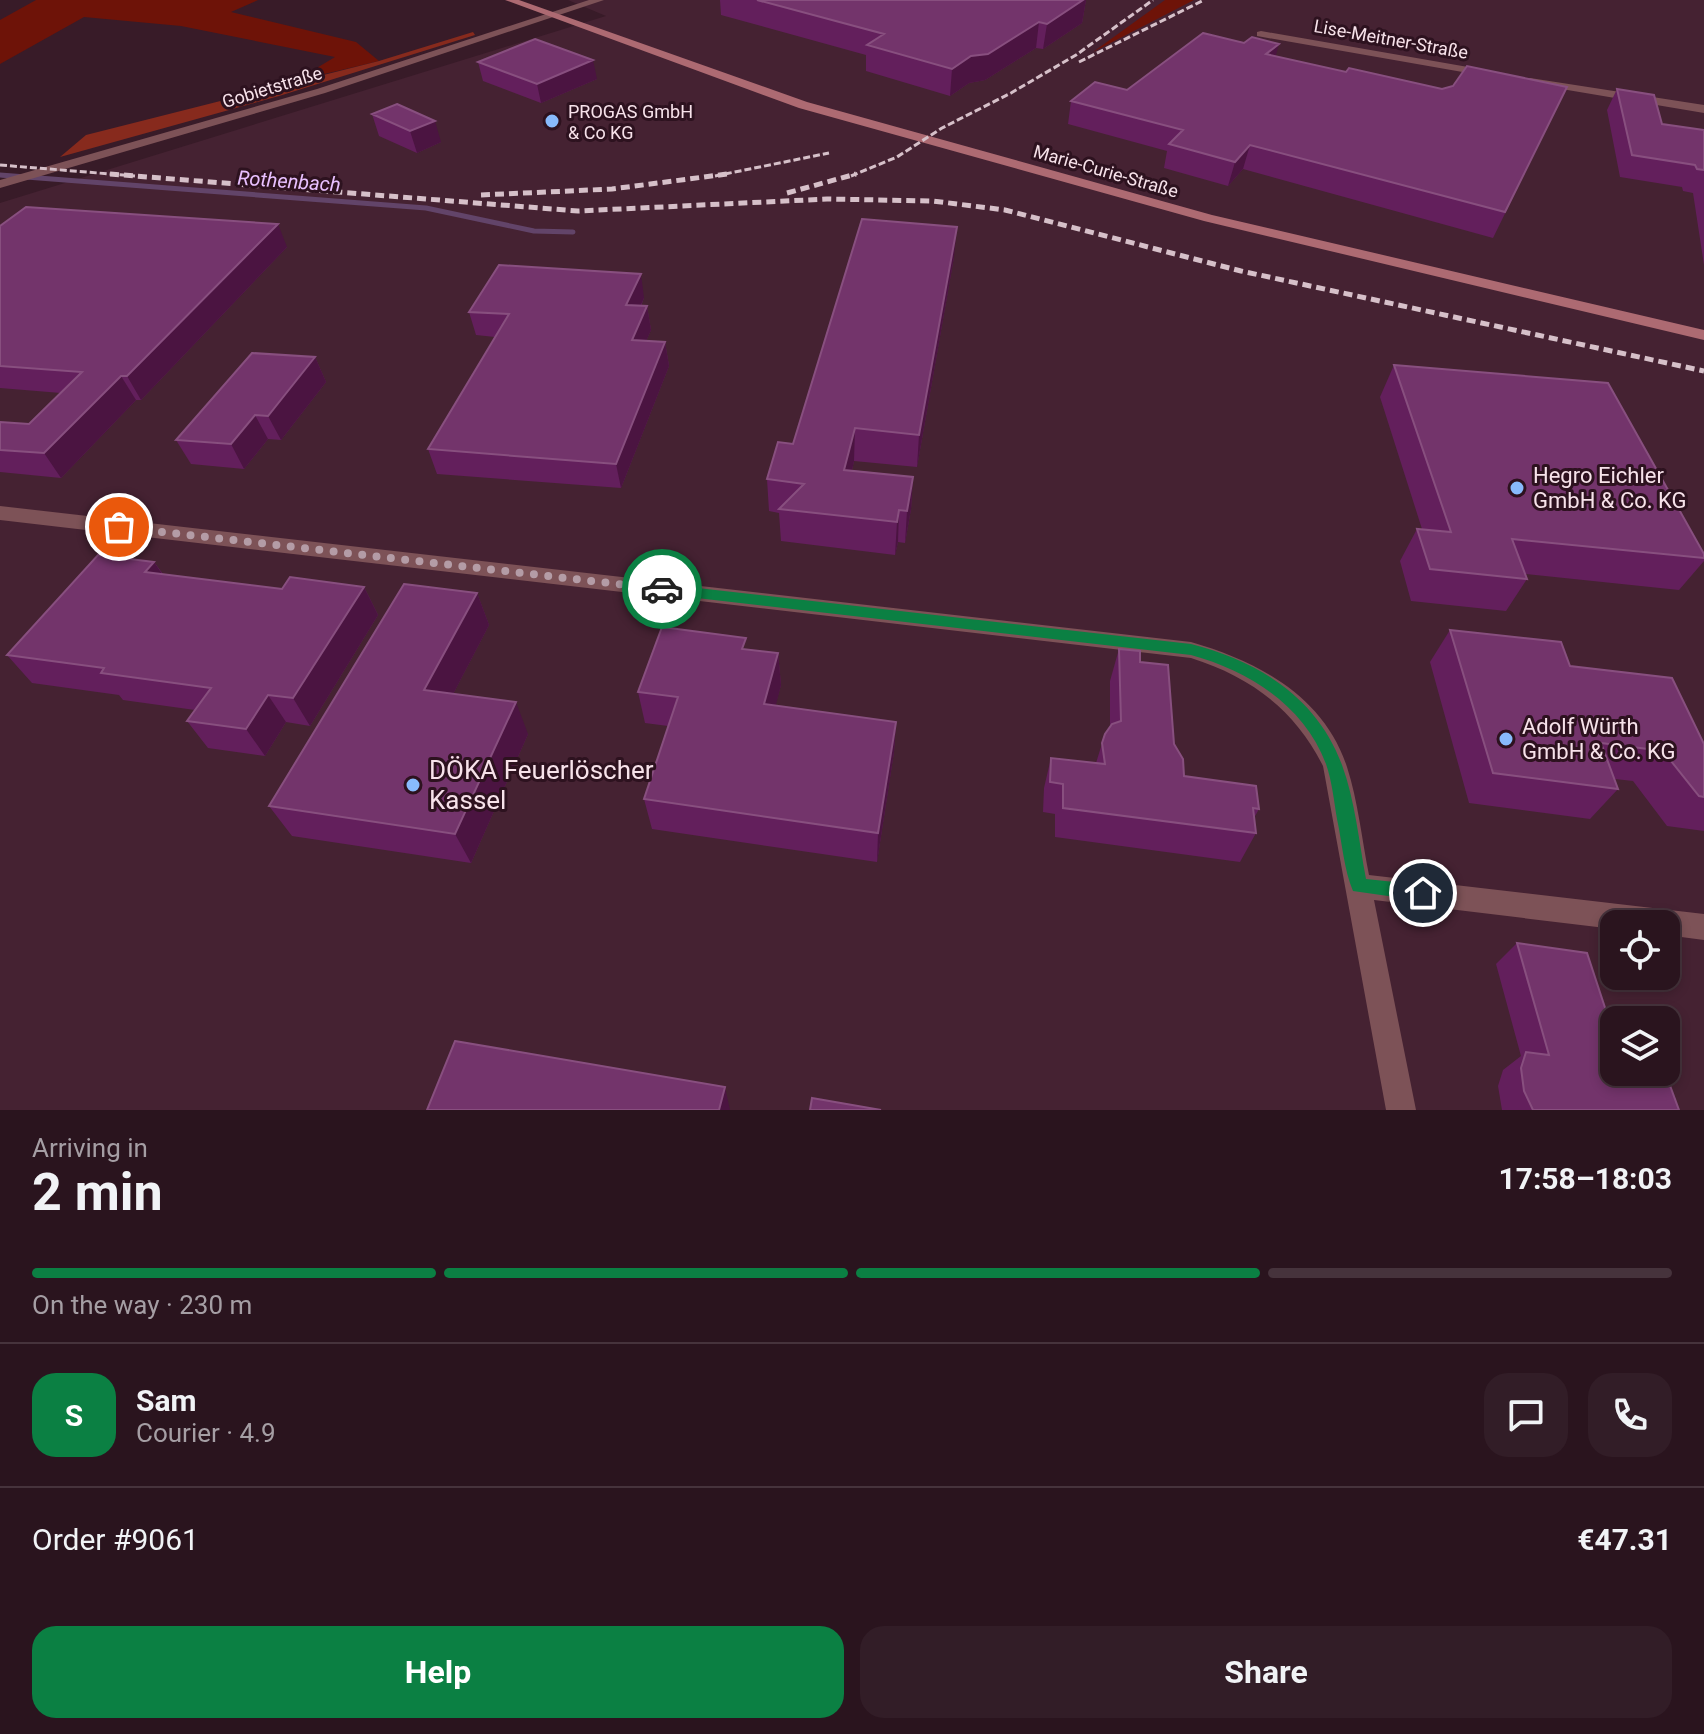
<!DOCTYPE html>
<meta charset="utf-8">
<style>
:root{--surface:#2a141e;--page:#321d27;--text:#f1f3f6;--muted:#a59ea4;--line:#46333c;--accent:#0b8043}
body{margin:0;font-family:Roboto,sans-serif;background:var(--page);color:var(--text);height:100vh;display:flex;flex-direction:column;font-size:30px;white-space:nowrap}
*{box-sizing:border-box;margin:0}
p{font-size:26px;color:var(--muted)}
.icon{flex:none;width:44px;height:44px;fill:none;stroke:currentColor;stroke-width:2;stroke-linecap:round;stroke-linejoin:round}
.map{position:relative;height:1110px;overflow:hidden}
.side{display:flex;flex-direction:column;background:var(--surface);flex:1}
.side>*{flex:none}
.controls{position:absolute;left:1600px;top:910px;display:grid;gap:16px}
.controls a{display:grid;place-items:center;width:80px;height:80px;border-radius:16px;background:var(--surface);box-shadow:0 4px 12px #0003,0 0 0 2px var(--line);font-size:40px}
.pin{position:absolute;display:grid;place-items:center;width:68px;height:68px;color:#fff;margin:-34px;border:4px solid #fff;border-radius:50%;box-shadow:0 2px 8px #0007}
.courier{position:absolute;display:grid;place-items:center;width:80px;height:80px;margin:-40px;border:6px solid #0b8043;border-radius:50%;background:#fff;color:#222;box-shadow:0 2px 10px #0007}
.head em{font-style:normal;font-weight:700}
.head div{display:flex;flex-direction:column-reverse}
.head{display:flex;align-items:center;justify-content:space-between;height:136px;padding:0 32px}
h1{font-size:52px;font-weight:700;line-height:60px}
.bar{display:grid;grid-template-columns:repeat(4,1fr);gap:12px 8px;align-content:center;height:96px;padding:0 32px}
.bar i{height:10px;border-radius:6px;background:var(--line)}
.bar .selected{background:var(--accent)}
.bar p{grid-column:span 4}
.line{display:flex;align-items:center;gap:20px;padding:0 32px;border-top:2px solid var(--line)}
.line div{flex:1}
.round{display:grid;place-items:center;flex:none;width:84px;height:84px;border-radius:24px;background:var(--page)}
.primary-button{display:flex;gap:16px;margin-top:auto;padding:16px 32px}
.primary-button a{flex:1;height:92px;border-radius:24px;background:var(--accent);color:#fff;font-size:32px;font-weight:700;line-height:92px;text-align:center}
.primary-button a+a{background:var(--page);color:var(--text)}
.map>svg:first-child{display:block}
</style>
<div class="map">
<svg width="1704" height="1110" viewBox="0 0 1704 1110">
<rect width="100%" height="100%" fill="#381b28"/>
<!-- built -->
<path fill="#452232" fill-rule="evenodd" d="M 568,0 L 1704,0 L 1704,1110 L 0,1110 L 0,203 L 606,16 ZM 1614,924 L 1666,924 L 1666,976 L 1614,976 ZM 1614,1020 L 1666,1020 L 1666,1072 L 1614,1072 Z"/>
<!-- green -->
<path fill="#6e1308" d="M 36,0 L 258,0 L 231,12 L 356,42 L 379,61 L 295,81 L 335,57 L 181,26 L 84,17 L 0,64 L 0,20 Z
M 1165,0 L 1194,0 L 1093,52 Z"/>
<!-- forest -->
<path fill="#872a1d" d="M 473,32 L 475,35 L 279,96 L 60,157 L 86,135 L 379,61 Z"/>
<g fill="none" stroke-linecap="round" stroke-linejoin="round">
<!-- stream-far1 -->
<path stroke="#624469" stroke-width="4" d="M 0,175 L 10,176"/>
<!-- stream -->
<path stroke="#624469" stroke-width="5" d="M 0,175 L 426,208 L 534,231 L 573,232"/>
<!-- street -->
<path fill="#7d5257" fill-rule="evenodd" d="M 589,0 L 604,0 L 325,93 L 0,188 L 0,180 L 317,89 Z
M 1261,31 L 1491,71 L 1497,74 L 1491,77 L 1257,36 L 1257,32 Z
M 1530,78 L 1704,105 L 1704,113 L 1526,83 L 1524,81 Z
M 0,506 L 1191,642 C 1257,661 1324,696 1347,767 C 1358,801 1362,840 1369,875 L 1704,914 L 1704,940 L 1666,935 L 1666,924 L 1614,924 L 1614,929 L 1374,900 L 1416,1110 L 1386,1110 L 1323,766 C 1295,710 1251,677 1191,658 L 0,520 Z"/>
<!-- secondary -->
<path fill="#ad6a72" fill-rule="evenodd" d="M 505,0 L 519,0 L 807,102 L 1212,215 L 1704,330 L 1704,340 L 1204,221 L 799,108 Z"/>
<!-- rail-far1 -->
<path stroke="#d6c0c9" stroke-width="3" stroke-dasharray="7 3" stroke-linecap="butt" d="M 1079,62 L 1204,0
M 0,165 L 135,176
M 715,176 L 829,153
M 851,176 L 897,157 L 942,128 L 1011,93 L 1076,55 L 1153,0"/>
<!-- rail -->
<path stroke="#d6c0c9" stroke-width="5" stroke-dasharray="9 5" stroke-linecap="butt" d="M 110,174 L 578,211 L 827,199 L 933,201 L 1005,210 L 1241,271 L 1704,371
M 787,193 L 856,174
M 481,195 L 612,189 L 727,174"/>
</g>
<!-- wall -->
<path fill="#631f5c" d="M 720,0 L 1086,0 L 1082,23 L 1043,49 L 1036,48 L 985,80 L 969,83 L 950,96 L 866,71 L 866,55 L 721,15 Z
M 1275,56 L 1346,72 L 1442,89 L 1567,87 L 1493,238 L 1243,169 L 1228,186 L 1164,168 L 1167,151 L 1068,124 L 1071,101 L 1127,90 Z
M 478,62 L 597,79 L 541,103 L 483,81 Z
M 1617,89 L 1662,124 L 1704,130 L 1704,265 L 1693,193 L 1683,191 L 1682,187 L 1620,177 L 1607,110 Z
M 372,114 L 441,142 L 417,153 L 379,136 Z
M 0,226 L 287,247 L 141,400 L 136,400 L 61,478 L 0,472 L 0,422 L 29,424 L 61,393 L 0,388 Z
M 954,257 L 917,467 L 854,461 L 852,470 L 913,477 L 911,509 L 905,543 L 898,542 L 895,555 L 781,541 L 779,513 L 769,511 L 767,479 L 793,444 Z
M 644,298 L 641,306 L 647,306 L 651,330 L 646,341 L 665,342 L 669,366 L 621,488 L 437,474 L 428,449 L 495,337 L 476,335 L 469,312 Z
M 315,357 L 326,382 L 281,440 L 268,439 L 244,469 L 191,464 L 176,440 Z
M 1394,365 L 1704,554 L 1704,561 L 1679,590 L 1526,574 L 1527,579 L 1506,611 L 1411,601 L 1400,561 L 1417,529 L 1422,529 L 1380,397 Z
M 154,562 L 163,574 L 282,589 L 364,587 L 378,615 L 310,726 L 286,722 L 265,756 L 208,748 L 187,721 L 195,710 L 123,700 L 119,695 L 32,683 L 7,655 Z
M 477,593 L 489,625 L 453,694 L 528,734 L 471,863 L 292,836 L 269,806 Z
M 1450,630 L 1570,666 L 1704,744 L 1704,831 L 1667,826 L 1633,781 L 1615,779 L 1618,789 L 1590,819 L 1469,803 L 1430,662 Z
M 747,649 L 778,653 L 781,685 L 775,706 L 896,722 L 894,752 L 877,862 L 652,829 L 644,799 L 668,726 L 645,723 L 638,692 Z
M 1119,649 L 1140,662 L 1174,744 L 1184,776 L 1259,809 L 1254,818 L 1256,833 L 1240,862 L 1055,837 L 1055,814 L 1043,812 L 1044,788 L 1051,758 L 1096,763 L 1105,734 L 1110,726 L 1110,681 Z
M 1517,943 L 1614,1072 L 1679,1110 L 1502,1110 L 1498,1086 L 1503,1070 L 1521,1056 L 1496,964 Z"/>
<!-- shaded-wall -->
<path fill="#4b1441" d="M 1083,0 L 1086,0 L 1082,23 L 1043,49 L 1047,24 Z
M 1039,22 L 1036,48 L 985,80 L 969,83 L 950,96 L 952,69 L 971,56 Z
M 1279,44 L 1273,66 L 1266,54 Z
M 593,60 L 597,79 L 541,103 L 537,84 Z
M 435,121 L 441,142 L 417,153 L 410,131 Z
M 1250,145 L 1243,169 L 1228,186 L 1235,162 Z
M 278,224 L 287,247 L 141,400 L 127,376 Z
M 957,227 L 954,257 L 917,467 L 919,435 Z
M 641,274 L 644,298 L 630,328 L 626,305 Z
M 647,306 L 651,330 L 636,364 L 632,340 Z
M 665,342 L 669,366 L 621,488 L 616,464 Z
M 315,357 L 326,382 L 281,440 L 268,416 Z
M 121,376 L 136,400 L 61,478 L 44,453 Z
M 255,415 L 268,439 L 244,469 L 231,444 Z
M 855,428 L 854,461 L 845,502 L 844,470 Z
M 913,477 L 911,509 L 905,543 L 907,511 Z
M 899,510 L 898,542 L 895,555 L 897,522 Z
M 154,562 L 173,590 L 145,572 Z
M 364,587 L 378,615 L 310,726 L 293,698 Z
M 477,593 L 489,625 L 439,721 L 424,690 Z
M 778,653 L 781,685 L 768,736 L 764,704 Z
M 268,695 L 286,722 L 265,756 L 246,729 Z
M 516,702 L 528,734 L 471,863 L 455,834 Z
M 896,722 L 894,752 L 877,862 L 878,833 Z
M 725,1087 L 730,1110 L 719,1110 Z"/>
<!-- building -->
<path fill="#73346b" stroke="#884f7f" stroke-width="2" d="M 757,0 L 1083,0 L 1047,24 L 1039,22 L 988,54 L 971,56 L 952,69 L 867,45 L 884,34 Z
M 1203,33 L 1244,43 L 1252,37 L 1279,44 L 1266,54 L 1346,72 L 1349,68 L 1442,89 L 1453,86 L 1467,66 L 1567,87 L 1505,212 L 1250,145 L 1235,162 L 1169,144 L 1183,130 L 1071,101 L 1095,82 L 1127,90 Z
M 535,39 L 593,60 L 537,84 L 478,62 Z
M 1617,89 L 1654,95 L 1662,124 L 1704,130 L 1704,170 L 1697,169 L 1695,165 L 1632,155 Z
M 397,104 L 435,121 L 410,131 L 372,114 Z
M 26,207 L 278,224 L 127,376 L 121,376 L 44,453 L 0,450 L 0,422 L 29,424 L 82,372 L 0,366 L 0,226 Z
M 862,219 L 957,227 L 919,435 L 855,428 L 844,470 L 913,477 L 907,511 L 899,510 L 897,522 L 779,509 L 804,484 L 767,479 L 778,442 L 793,444 Z
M 499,265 L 641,274 L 626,305 L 647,306 L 632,340 L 665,342 L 616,464 L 428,449 L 509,314 L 469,312 Z
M 252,353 L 315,357 L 268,416 L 255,415 L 231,444 L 176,440 Z
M 1394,365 L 1608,383 L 1704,554 L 1704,558 L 1512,539 L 1527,579 L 1430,569 L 1417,529 L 1451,532 Z
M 98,555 L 154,562 L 145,572 L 282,589 L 290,577 L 364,587 L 293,698 L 268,695 L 246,729 L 187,721 L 211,688 L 101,673 L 104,668 L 7,655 Z
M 404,584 L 477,593 L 424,690 L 516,702 L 455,834 L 269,806 Z
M 662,627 L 746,638 L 742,649 L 778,653 L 764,704 L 896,722 L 878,833 L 644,799 L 678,697 L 638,692 Z
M 1450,630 L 1561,642 L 1570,666 L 1672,678 L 1704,744 L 1704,797 L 1699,796 L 1663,751 L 1601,743 L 1618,789 L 1493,773 Z
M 1119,649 L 1140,651 L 1140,662 L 1168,665 L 1174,744 L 1183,759 L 1184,776 L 1256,786 L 1259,809 L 1253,808 L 1256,833 L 1063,808 L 1063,784 L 1050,782 L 1051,758 L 1105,764 L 1102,743 L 1105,734 L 1112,724 L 1121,721 Z
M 1517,943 L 1587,953 L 1614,1035 L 1614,1072 L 1665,1072 L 1679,1110 L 1533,1110 L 1524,1091 L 1521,1068 L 1526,1052 L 1549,1055 Z
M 455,1041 L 725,1087 L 719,1110 L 427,1110 Z
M 812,1098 L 881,1110 L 810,1110 Z"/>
<!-- route -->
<path fill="#0b8043" d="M 662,584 L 1191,644 C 1258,661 1317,697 1342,765 C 1355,800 1359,842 1366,879 L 1423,885 L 1429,888 L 1431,893 L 1429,899 L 1423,901 L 1353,891 C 1344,870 1342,842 1337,819 C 1334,801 1332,781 1326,764 C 1304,705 1249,671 1191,655 L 662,594 L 656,589 Z"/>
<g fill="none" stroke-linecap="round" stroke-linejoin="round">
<!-- done -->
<path stroke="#b49ca6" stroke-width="8" stroke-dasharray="0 14.4" d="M 119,527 L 662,589"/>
</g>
<!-- markers -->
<g fill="#88bafc" stroke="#2d121f" stroke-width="3">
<circle cx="552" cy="121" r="8"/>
<circle cx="1517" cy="488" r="8"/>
<circle cx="1506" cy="739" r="8"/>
<circle cx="413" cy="785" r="8"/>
</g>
<g text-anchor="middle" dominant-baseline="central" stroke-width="6" stroke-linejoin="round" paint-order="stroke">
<!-- far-street labels -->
<g font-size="18" fill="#f7e2ea" stroke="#2d121f">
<text transform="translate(1391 39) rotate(10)">Lise-Meitner-Straße</text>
<text transform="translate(272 87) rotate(-17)">Gobietstraße</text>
<text transform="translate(1106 171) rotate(16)">Marie-Curie-Straße</text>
</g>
<!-- far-poi labels -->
<g font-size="18" fill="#f7e2ea" stroke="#2d121f" text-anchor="start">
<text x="568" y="111">PROGAS GmbH<tspan x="568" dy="21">&amp; Co KG</tspan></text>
</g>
<!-- far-water labels -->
<g font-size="20" font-style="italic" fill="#e8c0ff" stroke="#2d121f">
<text transform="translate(289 181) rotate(4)">Rothenbach</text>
</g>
<!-- poi labels -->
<g font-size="22" fill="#f7e2ea" stroke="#2d121f" text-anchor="start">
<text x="1533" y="475">Hegro Eichler<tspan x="1533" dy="25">GmbH &amp; Co. KG</tspan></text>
<text x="1522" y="726">Adolf Würth<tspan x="1522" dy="25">GmbH &amp; Co. KG</tspan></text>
</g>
<!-- near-poi labels -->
<g font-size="26" fill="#f7e2ea" stroke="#2d121f" text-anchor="start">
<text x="429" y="770">DÖKA Feuerlöscher<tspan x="429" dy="30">Kassel</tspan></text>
</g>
</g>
</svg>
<div class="controls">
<a><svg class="icon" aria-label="locate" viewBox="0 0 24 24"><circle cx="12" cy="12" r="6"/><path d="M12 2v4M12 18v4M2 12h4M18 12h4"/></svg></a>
<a><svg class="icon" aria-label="layers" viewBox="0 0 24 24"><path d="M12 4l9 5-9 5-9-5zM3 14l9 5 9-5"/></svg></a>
</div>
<div class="pin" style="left:119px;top:527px;background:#ea580c"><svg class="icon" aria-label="bag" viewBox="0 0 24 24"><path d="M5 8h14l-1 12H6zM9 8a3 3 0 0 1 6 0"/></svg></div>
<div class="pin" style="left:1423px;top:893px;background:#1f2937"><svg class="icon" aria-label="home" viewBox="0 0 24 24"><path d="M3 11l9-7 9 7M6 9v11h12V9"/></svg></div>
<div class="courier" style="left:662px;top:589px"><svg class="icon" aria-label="car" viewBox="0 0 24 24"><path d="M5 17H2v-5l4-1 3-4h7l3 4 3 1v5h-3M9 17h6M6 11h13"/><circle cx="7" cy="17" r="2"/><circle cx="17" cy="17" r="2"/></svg></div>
</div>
<section class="side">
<div class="head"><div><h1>2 min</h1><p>Arriving in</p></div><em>17:58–18:03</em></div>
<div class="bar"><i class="selected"></i><i class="selected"></i><i class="selected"></i><i></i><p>On the way · 230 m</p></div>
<div class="line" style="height:144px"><b class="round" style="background:var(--accent);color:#fff">S</b><div><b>Sam</b><p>Courier · 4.9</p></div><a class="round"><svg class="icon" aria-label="chat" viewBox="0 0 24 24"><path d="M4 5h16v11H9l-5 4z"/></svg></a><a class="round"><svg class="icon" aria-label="phone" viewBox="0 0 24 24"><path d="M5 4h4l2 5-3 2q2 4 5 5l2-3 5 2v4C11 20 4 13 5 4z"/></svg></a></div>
<div class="line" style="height:104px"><div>Order #9061</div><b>€47.31</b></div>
<div class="primary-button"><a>Help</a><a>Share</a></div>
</section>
